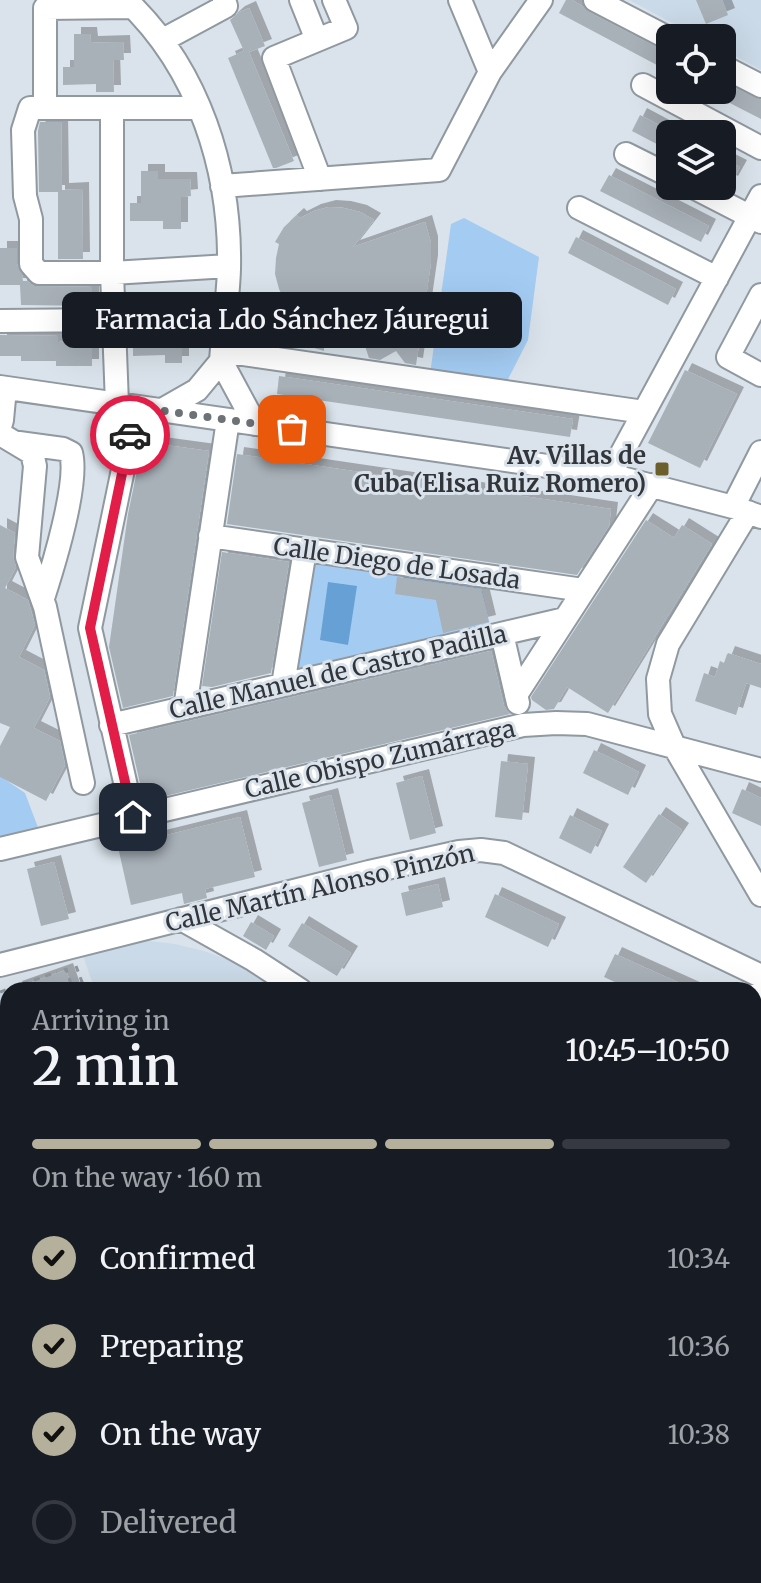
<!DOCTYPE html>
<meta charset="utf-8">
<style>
:root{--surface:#171b24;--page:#242831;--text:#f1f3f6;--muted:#9ea1a6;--line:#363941;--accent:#b5b09b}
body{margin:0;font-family:Merriweather,serif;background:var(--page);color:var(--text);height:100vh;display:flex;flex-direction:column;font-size:30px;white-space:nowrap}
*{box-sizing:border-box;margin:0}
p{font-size:26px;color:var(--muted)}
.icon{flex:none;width:44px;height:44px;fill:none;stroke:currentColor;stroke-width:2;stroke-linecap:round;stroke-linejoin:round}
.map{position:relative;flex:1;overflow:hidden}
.drawer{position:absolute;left:0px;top:982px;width:762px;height:602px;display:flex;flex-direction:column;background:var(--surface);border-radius:24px 24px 0 0;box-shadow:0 8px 32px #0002}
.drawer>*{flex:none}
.fabs{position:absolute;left:656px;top:24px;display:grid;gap:16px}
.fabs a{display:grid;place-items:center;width:80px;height:80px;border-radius:12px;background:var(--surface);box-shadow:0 8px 32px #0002;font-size:40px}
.pin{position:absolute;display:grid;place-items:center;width:68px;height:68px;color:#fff;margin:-34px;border-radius:16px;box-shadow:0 4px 12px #0006}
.courier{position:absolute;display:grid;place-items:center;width:80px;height:80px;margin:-40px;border:6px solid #e11d48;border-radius:50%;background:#fff;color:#222;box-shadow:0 2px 10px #0007}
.bubble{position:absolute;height:56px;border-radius:12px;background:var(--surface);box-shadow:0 8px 32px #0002;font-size:26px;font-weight:600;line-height:56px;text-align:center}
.headline em{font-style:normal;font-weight:600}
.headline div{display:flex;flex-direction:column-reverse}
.headline{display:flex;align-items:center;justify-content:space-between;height:136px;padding:0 32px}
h1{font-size:52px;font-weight:600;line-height:60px}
.bar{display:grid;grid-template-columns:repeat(4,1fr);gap:12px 8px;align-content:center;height:96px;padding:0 32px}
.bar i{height:10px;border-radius:6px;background:var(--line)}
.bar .selected{background:var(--accent)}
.bar p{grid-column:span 4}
ol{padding:0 32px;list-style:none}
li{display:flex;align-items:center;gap:24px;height:88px}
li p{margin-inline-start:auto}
li .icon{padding:8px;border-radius:50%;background:var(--accent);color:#111;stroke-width:4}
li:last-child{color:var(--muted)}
li i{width:44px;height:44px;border:4px solid var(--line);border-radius:50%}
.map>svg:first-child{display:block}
</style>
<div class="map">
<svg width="761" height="1583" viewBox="0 0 761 1583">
<defs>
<filter id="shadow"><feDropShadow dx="7" dy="-7" stdDeviation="0" flood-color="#0004"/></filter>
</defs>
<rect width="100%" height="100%" fill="#dae3eb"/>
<!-- built -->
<path fill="#cbdae8" d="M 629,0 L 761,0 L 761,70 L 722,49 L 722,38 L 700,38 Z
M 149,941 L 175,944 L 204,951 L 231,961 L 281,990 L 95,990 L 82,953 L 134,942 Z
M 8,991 L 8,1240 L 0,1243 L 0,994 Z
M 8,1291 L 8,1447 L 0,1439 L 0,1294 Z"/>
<!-- green -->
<path fill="#a4ccf3" d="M 464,218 L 539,257 L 528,340 L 505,385 L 430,374 L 451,224 Z
M 312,561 L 477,585 L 482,590 L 490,626 L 300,671 L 296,668 Z
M 0,776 L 25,793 L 39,830 L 0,841 Z"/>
<!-- water -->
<path fill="#67a0d5" d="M 328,582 L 357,586 L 348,645 L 320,640 Z"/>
<!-- building -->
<path fill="#a8b0b8" filter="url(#shadow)" d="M 566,0 L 572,0 L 582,6 L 589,12 L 664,51 L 670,53 L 670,72 L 559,13 Z
M 696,0 L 722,0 L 728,15 L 706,24 Z
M 249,8 L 265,46 L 249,52 L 294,161 L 276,168 L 273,168 L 228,58 L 244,51 L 230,20 L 238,13 Z
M 74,34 L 90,34 L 91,43 L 123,42 L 124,60 L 113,60 L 114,92 L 96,92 L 96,84 L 63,85 L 63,67 L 74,67 Z
M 722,82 L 761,100 L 761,119 L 722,99 Z
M 640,115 L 670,131 L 670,151 L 632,131 Z
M 40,122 L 61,122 L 62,190 L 82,189 L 83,259 L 58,259 L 58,192 L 39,192 L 38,131 Z
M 722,158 L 740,167 L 731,183 L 722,178 Z
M 141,171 L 158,171 L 158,179 L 190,179 L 191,196 L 181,197 L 181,229 L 163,229 L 163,221 L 130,221 L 130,203 L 141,203 Z
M 609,175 L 709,226 L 701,242 L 600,191 Z
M 329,207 L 344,208 L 360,212 L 374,220 L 353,247 L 425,222 L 431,243 L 431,262 L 416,365 L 405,363 L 396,351 L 380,360 L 369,358 L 365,346 L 324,348 L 324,351 L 301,344 L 311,322 L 298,315 L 286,303 L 279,289 L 275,274 L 276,258 L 279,244 L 275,242 L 284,227 L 297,215 L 300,218 L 314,211 Z
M 576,237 L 676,289 L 668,305 L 568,253 Z
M 0,248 L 17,248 L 17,264 L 22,275 L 23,281 L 27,281 L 34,286 L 92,287 L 92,306 L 21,305 L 20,285 L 0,285 Z
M 160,305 L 160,314 L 193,313 L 193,331 L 182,331 L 182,363 L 165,363 L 165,355 L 133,356 L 133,338 L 143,338 L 143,306 Z
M 0,335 L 58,336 L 58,342 L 92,341 L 92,366 L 56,366 L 56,361 L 21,361 L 21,356 L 0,356 Z
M 685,370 L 737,394 L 700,468 L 648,443 Z
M 279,376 L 573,419 L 570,437 L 277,394 Z
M 143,442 L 209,451 L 173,696 L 123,708 L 109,647 L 128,514 Z
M 237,454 L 611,509 L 609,526 L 577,575 L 227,524 Z
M 646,520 L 674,538 L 682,525 L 712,544 L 608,713 L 567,687 L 554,709 L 546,710 L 532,700 L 531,697 Z
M 0,525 L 15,533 L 13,556 L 16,567 L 5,588 L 28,600 L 35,625 L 19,657 L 44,670 L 50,697 L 34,728 L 60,741 L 65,765 L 46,801 L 0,777 L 0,746 L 10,727 L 0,723 Z
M 222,552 L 289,562 L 271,673 L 212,687 L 202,686 Z
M 397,577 L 481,589 L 489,622 L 443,633 L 436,600 L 395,594 Z
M 491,651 L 504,706 L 510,714 L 144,801 L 129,735 Z
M 728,653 L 761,664 L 761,688 L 746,683 L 736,715 L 695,701 L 704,673 L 715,677 L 720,661 L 724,663 Z
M 594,750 L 639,772 L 628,795 L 583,773 Z
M 501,761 L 528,764 L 522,820 L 495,817 Z
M 422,776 L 436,833 L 410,840 L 396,783 Z
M 742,789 L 761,798 L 761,826 L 732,813 Z
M 331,795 L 347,860 L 319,867 L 302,803 Z
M 659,814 L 682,830 L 646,883 L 623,867 Z
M 570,815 L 602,831 L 591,854 L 559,838 Z
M 240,817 L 255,877 L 205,889 L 207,898 L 184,904 L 182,893 L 131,905 L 118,847 Z
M 54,862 L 69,919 L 41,926 L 27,869 Z
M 438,884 L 443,907 L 406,916 L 401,893 Z
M 495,894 L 559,924 L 548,947 L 485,917 Z
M 251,922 L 274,936 L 266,950 L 243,936 Z
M 302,923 L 351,953 L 337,976 L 288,946 Z
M 615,954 L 695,990 L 632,990 L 604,977 Z
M 66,970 L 73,990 L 16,990 L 15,988 Z"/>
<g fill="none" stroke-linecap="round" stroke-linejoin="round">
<defs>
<path id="minor" d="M 126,0 C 199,69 231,170 229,269 C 228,300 223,330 221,361
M 301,0 L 317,40
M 595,0 L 670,39
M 163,40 L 226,6 L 224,0
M 722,66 L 761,86
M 490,72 L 541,0
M 643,85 L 761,148
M 45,107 L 45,8 L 133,7
M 112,108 L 112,273 L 117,404
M 199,108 L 30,108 L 23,130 L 25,196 L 31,219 L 31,264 L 39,273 L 112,273 L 229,266
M 626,154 L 670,176
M 320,179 L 274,58 L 346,28 L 334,0
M 222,186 L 439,170 L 490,72 L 460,0
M 691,186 L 761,222
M 579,208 L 717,278
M 761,295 L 728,357 L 761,375
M 0,321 L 114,320
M 222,351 L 644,412
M 221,361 L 255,424
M 0,387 L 610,475 L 733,507 L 761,517
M 162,410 L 197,390 L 221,361
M 0,427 L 2,420 L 5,388
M 0,434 L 32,453 L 35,466 L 27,557 L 45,607 L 83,783
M 19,443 L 63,449 L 71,453 C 79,482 53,567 43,598
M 610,475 L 761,196
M 733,507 L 761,452
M 748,512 L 668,644 L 658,679 L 660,714 L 674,746 L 761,895
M 210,536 L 583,590
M 502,634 L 518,703
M 283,685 L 305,550
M 516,695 L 652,485
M 185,708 L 228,420
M 111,725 L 565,619
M 133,817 L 90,628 L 136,407
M 0,849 L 523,725 L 556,723 L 587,724 L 761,770
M 181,919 L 254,960 L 300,990
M 0,965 L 369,872 L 459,852 L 481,850 L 504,853 L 761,976
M 754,996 L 761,993
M 0,1280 L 8,1277
M 754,1290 L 761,1295
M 0,1458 L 8,1466
M 754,1513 L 761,1510
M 116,1576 L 123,1583
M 613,1583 L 627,1576"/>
</defs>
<!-- minor casing -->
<use href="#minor" stroke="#9098a0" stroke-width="26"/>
<!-- path -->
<path stroke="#8f969c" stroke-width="3" stroke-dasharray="6 6" stroke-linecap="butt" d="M 76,966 L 85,990
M 64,970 L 66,969 L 73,990
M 0,992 L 57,972
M 0,1061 L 8,1058
M 0,1146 L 8,1143
M 0,1244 L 8,1241
M 754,1330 L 761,1331"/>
<!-- minor -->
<use href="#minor" stroke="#fff" stroke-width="22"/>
</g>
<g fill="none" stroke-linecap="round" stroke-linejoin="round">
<!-- done -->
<path stroke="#6d7277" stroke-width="8" stroke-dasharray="0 14.4" d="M 130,435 L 136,407 L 292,429"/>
<!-- route -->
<path stroke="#e11d48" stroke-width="10" d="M 130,435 L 90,628 L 133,817"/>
</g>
<!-- markers -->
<rect fill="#6b5f2c" stroke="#dae3eb" stroke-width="3" x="654" y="461" width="16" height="16" rx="4"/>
<g text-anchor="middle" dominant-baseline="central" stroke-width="6" stroke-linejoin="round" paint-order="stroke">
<!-- poi labels -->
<g font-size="24" font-weight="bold" fill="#323539" stroke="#dae3eb" text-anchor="end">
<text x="646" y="455">Av. Villas de<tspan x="646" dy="28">Cuba(Elisa Ruiz Romero)</tspan></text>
</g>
<!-- street labels -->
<g font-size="24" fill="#323539" stroke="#dae3eb">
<text transform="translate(397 563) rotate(8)">Calle Diego de Losada</text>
<text transform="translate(338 672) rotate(-13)">Calle Manuel de Castro Padilla</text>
<text transform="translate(380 759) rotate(-13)">Calle Obispo Zumárraga</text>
<text transform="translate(320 888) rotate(-13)">Calle Martín Alonso Pinzón</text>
</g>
</g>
</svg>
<div class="fabs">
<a><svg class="icon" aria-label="locate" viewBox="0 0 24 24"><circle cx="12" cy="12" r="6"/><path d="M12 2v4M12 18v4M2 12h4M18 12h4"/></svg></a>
<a><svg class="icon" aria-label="layers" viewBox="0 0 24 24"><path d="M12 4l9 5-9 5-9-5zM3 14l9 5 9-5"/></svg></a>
</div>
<div class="pin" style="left:292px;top:429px;background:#ea580c"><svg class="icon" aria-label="bag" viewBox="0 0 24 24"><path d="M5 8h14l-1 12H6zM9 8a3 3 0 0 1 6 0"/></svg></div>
<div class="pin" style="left:133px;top:817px;background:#1f2937"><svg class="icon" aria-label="home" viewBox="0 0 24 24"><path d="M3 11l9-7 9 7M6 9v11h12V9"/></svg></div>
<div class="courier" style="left:130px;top:435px"><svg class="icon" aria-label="car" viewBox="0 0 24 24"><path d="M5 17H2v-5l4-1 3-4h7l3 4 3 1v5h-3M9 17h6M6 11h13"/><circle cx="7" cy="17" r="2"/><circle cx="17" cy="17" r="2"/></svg></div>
<div class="bubble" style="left:62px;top:292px;width:460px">Farmacia Ldo Sánchez Jáuregui</div>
<section class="drawer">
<div class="headline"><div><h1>2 min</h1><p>Arriving in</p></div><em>10:45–10:50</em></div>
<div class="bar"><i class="selected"></i><i class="selected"></i><i class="selected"></i><i></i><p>On the way · 160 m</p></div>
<ol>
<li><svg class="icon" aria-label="check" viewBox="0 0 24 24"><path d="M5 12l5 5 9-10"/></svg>Confirmed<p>10:34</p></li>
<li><svg class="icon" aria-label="check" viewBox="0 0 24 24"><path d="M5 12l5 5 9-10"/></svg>Preparing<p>10:36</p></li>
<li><svg class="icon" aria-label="check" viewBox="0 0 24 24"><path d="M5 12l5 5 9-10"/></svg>On the way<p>10:38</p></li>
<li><i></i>Delivered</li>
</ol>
</section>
</div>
